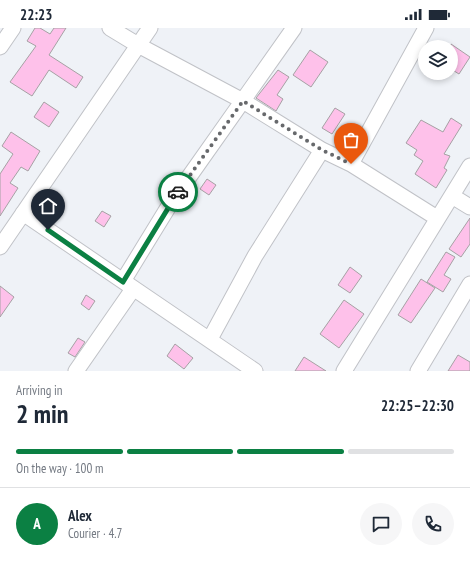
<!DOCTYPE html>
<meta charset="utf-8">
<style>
:root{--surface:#fff;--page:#f6f6f7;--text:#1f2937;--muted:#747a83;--line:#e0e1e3;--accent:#0b8043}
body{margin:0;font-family:"PT Sans Narrow",sans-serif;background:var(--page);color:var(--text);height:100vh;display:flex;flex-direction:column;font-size:15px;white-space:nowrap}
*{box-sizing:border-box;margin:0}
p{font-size:13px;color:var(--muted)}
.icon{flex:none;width:22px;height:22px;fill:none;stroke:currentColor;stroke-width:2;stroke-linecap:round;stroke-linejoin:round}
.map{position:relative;height:343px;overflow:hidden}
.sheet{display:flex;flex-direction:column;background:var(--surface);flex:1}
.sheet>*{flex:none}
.controls{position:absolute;left:418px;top:12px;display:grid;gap:8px}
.controls a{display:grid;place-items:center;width:40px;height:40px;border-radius:50%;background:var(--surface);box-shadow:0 2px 6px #0003;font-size:20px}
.pin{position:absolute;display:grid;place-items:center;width:34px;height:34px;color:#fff;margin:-41px -17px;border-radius:50% 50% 50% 0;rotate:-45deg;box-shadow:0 0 4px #0007}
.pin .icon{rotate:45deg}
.courier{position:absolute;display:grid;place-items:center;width:40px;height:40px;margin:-20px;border:3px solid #0b8043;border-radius:50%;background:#fff;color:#222;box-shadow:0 1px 5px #0007}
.headline em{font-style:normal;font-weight:700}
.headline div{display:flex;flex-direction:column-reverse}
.headline{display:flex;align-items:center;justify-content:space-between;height:68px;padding:0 16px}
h1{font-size:26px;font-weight:700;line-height:30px}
.bar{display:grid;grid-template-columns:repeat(4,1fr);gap:6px 4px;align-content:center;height:48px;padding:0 16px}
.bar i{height:5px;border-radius:3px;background:var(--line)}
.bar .active{background:var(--accent)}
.bar p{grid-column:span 4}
.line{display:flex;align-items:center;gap:10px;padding:0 16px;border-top:1px solid var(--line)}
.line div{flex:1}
.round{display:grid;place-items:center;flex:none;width:42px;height:42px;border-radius:21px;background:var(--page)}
.status{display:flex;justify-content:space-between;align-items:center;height:28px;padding:0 20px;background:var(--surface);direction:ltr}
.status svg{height:11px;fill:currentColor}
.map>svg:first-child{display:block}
</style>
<div class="status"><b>22:23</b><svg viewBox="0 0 49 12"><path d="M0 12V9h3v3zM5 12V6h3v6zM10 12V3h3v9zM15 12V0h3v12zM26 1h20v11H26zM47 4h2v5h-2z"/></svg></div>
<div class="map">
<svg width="470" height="343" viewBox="0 0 470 343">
<rect width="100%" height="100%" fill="#eff2f7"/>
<!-- building -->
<path fill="#fec1ea" stroke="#a6a1a4" d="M 35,0 L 40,0 L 50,6 L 54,0 L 66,0 L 49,27 L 83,49 L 76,60 L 49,42 L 32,68 L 10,54 L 36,18 L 27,13 Z
M 451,16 L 470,29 L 459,46 L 451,41 Z
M 310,22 L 328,34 L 311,59 L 293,47 Z
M 278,42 L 289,49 L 277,67 L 283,71 L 276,83 L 256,70 Z
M 44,74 L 59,84 L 49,99 L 34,89 Z
M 335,80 L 345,86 L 332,106 L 322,100 Z
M 451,90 L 462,97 L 444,126 L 450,128 L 444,140 L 447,142 L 436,160 L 415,146 L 423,133 L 414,127 L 417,122 L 406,115 L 421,92 L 443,104 Z
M 11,104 L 40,123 L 28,143 L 21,139 L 10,155 L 18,160 L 0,188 L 0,146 L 13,126 L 2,118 Z
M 207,151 L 216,157 L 209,167 L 200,161 Z
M 102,183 L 111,188 L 104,199 L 95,193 Z
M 470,190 L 470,216 L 461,229 L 449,221 Z
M 446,224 L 455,229 L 444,247 L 451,251 L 443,264 L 427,254 Z
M 350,239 L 362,248 L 350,265 L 338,257 Z
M 421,251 L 435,260 L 411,295 L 398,287 Z
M 0,258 L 14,269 L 0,289 Z
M 86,267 L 95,273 L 89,282 L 81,276 Z
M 344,272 L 364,286 L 339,320 L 320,306 Z
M 78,310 L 85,314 L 75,329 L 68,325 Z
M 175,316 L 193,330 L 184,341 L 167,328 Z
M 458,327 L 470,334 L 470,343 L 448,343 Z
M 304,329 L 326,343 L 295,343 Z"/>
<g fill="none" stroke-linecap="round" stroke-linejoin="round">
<defs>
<path id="street" d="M 110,0 L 138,17 L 243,73 L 322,122 L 351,136 L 437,190
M 0,19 L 13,0
M 351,136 L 426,0
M 452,168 L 470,179
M 23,185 L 255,343
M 0,219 L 150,0
M 123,253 L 172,173 L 294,0
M 210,311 L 255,228 L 322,122
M 76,343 L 133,261
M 344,343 L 470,138
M 418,343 L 470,256"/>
</defs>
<!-- street casing -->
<use href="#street" stroke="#c0c2c7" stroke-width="17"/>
<!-- street -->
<use href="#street" stroke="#fff" stroke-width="15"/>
</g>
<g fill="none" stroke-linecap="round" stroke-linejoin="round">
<!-- done -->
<path stroke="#67696c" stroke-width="4" stroke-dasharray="0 7.2" d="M 178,164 L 243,73 L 322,122 L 351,136"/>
<!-- route -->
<path stroke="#0b8043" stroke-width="5" d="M 48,202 L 123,254 L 178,164"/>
</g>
</svg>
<div class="controls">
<a><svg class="icon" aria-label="layers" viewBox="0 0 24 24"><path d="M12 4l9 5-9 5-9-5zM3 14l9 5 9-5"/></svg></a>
</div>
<div class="pin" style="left:351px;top:136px;background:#ea580c"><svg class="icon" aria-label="bag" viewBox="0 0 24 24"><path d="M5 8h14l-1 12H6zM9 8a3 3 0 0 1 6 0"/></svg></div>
<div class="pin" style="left:48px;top:202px;background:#1f2937"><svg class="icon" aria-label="home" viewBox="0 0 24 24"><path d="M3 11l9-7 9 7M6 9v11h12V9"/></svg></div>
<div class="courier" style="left:178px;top:164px"><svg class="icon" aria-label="car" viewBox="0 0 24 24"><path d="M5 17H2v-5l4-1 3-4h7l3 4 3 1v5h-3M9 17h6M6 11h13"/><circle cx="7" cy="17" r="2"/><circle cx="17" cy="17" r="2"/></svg></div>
</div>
<section class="sheet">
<div class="headline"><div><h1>2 min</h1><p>Arriving in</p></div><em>22:25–22:30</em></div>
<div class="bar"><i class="active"></i><i class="active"></i><i class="active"></i><i></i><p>On the way · 100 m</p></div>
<div class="line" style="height:72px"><b class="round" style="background:var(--accent);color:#fff">A</b><div><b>Alex</b><p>Courier · 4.7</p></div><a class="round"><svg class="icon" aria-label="chat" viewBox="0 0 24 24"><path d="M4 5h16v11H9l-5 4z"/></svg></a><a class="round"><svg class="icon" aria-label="phone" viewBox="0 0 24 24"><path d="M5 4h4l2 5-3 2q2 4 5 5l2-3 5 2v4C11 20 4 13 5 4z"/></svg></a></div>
</section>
